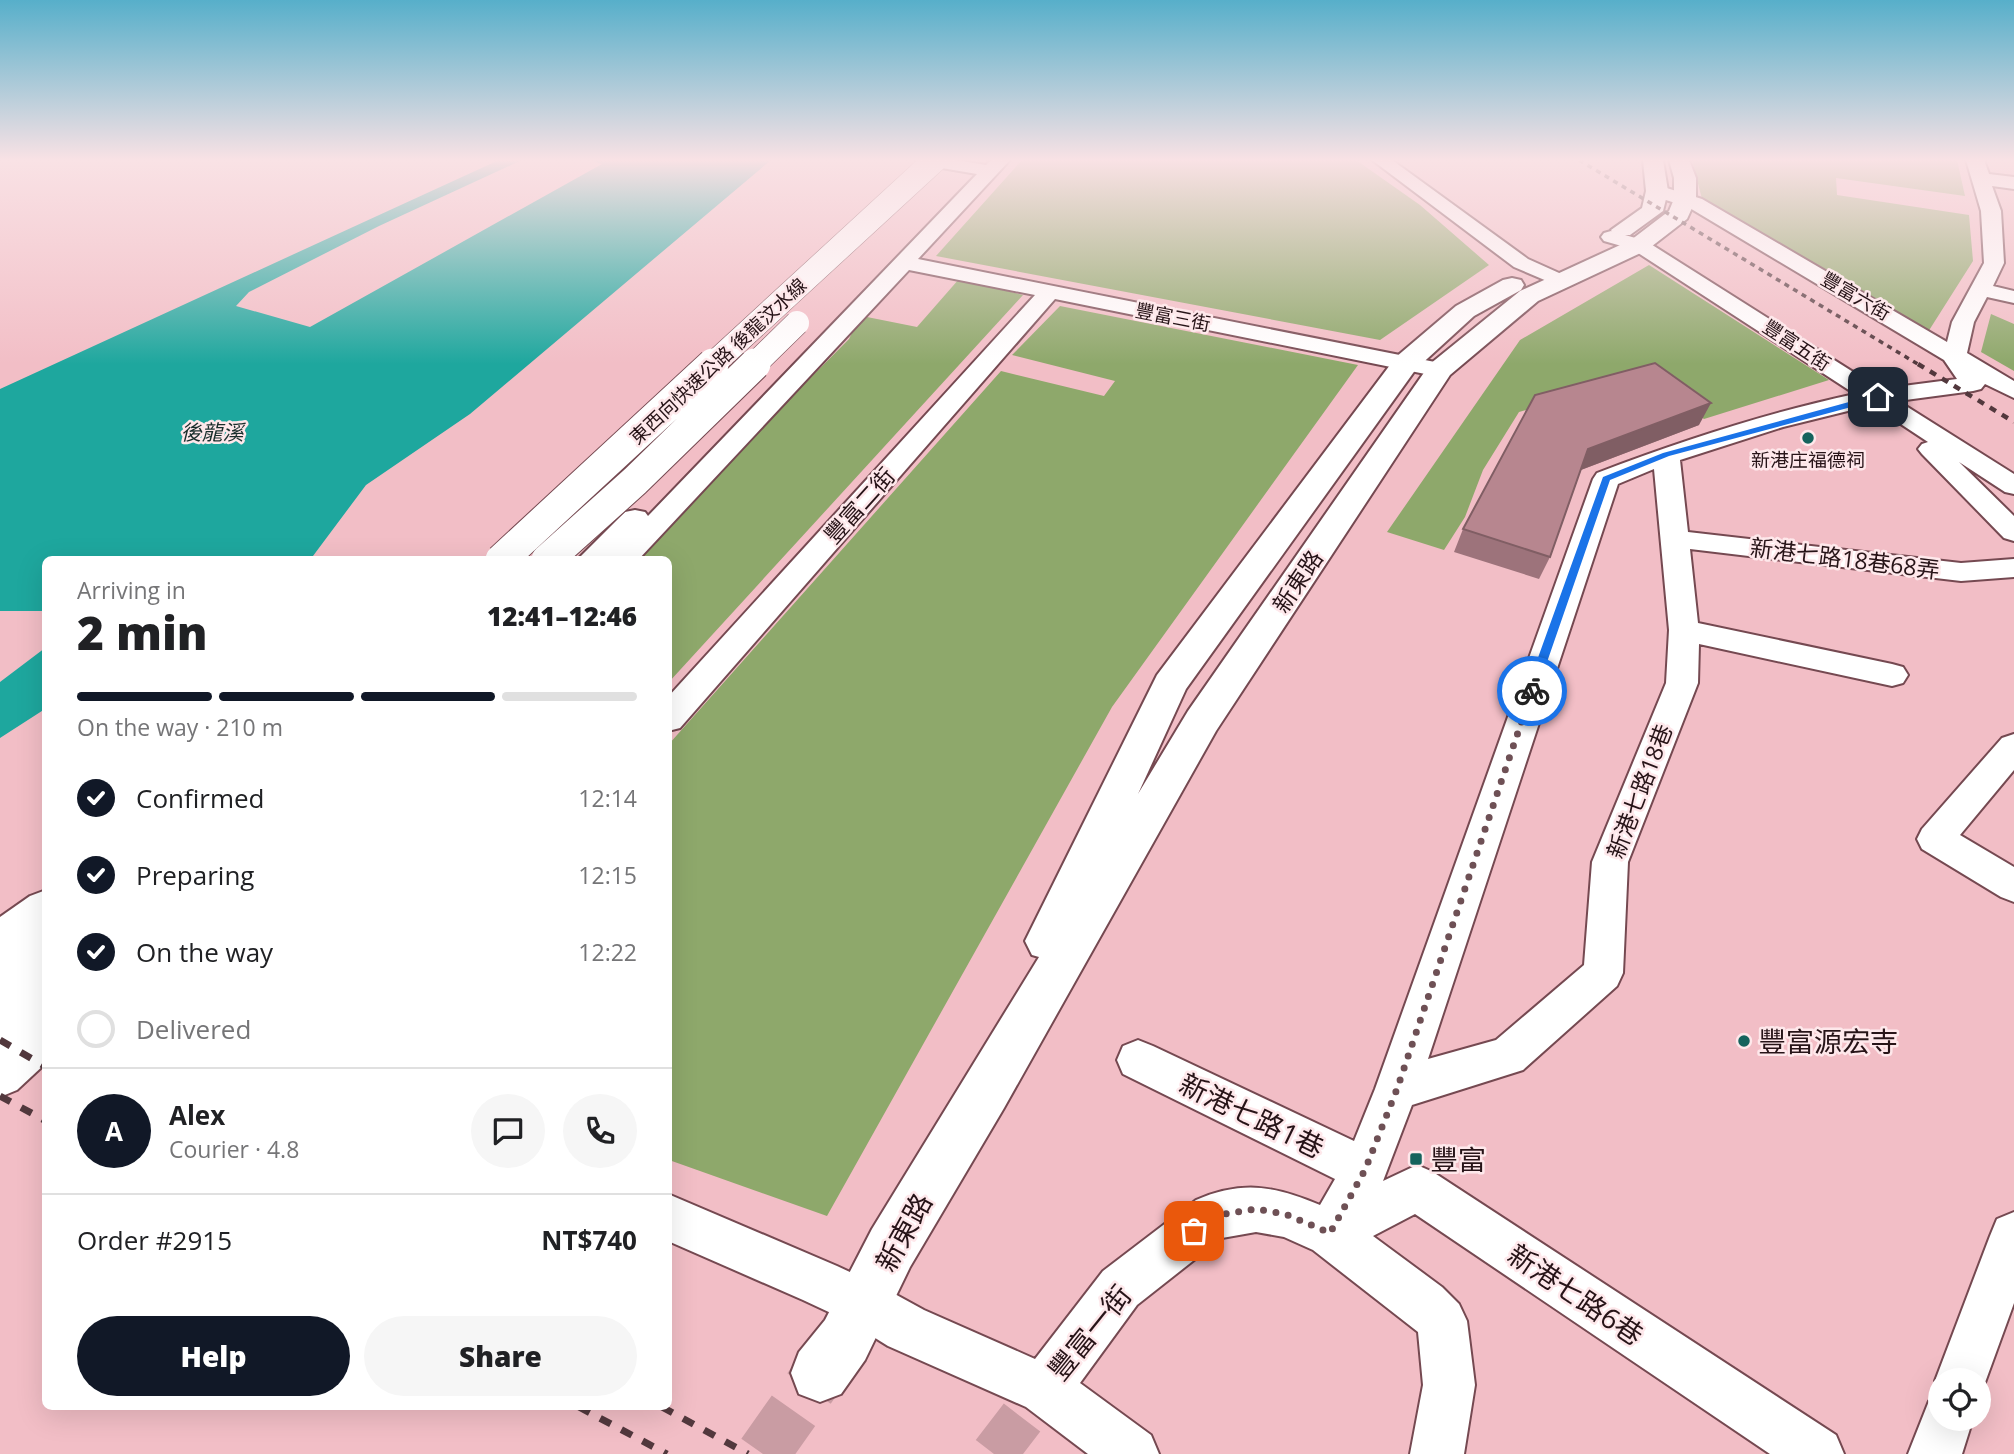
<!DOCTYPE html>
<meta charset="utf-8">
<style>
:root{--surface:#fff;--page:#f6f6f6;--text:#202124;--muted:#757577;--line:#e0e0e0;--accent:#111827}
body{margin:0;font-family:"Open Sans","Noto Sans TC",sans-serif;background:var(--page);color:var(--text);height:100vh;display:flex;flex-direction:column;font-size:26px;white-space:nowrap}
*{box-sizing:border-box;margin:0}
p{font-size:23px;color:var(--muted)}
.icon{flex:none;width:38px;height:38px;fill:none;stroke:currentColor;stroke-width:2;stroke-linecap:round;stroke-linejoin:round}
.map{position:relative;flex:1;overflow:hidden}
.side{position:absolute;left:42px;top:556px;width:630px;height:854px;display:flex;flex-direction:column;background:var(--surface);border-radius:10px;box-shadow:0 7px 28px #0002}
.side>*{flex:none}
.tools{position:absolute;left:1928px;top:1368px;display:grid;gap:14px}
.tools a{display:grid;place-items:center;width:63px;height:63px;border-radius:50%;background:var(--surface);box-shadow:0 7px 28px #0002;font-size:35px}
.pin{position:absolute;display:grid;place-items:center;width:60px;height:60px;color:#fff;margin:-30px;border-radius:14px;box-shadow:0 4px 10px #0006}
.courier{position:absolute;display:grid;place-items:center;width:70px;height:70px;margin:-35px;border:5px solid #1a73e8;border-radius:50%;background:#fff;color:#222;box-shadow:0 2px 9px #0007}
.overview em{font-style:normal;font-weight:800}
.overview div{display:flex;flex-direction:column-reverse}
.overview{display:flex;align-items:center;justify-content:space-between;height:119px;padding:0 35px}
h1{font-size:46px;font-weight:800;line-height:52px}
.bar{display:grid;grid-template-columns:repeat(4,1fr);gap:10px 7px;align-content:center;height:84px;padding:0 35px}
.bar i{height:9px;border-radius:5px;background:var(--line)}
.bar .selected{background:var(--accent)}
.bar p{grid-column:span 4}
.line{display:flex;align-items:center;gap:18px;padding:0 35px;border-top:2px solid var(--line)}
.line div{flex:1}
.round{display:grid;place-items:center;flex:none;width:74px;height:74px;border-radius:37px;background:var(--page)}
ol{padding:0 35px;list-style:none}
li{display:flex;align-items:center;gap:21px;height:77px}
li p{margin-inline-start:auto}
li .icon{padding:7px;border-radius:50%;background:var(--accent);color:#fff;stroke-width:4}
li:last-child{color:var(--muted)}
li i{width:38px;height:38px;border:4px solid var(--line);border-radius:50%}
.action{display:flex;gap:14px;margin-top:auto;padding:14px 35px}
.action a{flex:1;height:80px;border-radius:42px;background:var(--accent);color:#fff;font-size:28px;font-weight:800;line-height:80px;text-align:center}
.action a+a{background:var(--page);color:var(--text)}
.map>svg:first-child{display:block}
</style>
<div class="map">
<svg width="2014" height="1454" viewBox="0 0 2014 1454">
<rect width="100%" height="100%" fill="#f2bec6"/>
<!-- green -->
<path fill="#8ea86b" d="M 1022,160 L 1356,160 L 1420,205 L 1489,265 L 1380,340 L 936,256 Z
M 1692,160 L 1957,160 L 1965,196 L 1836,178 L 1837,195 L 1969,215 L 1973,261 L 1928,332 L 1702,199 Z
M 1649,265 L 1829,380 L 1704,419 L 1645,377 L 1519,412 L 1483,470 L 1465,517 L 1444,550 L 1387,532 L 1520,340 Z
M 959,279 L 1023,295 L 669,682 L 668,560 L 630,560 L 849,339 L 857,322 L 867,317 L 917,327 Z
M 1060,306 L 1358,365 L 1112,707 L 827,1216 L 669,1160 L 669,744 L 1001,371 L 1104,396 L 1115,381 L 1012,355 Z
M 1991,314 L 2014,324 L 2014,371 L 1981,352 Z"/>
<!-- water -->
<path fill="#1ea79e" d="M 499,160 L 522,160 L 379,226 L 249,292 L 236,306 L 310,327 L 602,164 L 590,160 L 771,160 L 470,414 L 366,485 L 310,560 L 46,560 L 45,611 L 0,611 L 0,389 Z
M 45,648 L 45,709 L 0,738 L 0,682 Z"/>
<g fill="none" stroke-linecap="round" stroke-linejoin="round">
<!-- minor-tunnel -->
<path stroke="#c99ca3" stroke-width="46" stroke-dasharray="46 23" stroke-linecap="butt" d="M 994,1454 L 1044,1389"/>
<!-- major-tunnel -->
<path stroke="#c99ca3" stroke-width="53" stroke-dasharray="53 27" stroke-linecap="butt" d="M 763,1454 L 820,1373"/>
<defs>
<path id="minor" d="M 915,160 L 956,160 L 986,165 L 991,160 L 1010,160 L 918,259 L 1440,363 L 1448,365 L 1452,370 L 1448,375 L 1440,377 L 1055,299 L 680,728 L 668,731 L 668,697 L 1035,295 L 909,270 L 638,560 L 577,560 L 625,512 L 635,510 L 645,512 L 648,516 L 977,174 L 924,165 Z
M 1372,160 L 1392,160 L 1528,259 L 1568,277 L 1572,281 L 1568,285 L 1561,287 L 1514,267 Z
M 1966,160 L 1984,160 L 1989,174 L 2014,177 L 2014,189 L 1992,186 L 2001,211 L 2004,263 L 1993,286 L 2014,291 L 2014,303 L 1987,297 L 1974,322 L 1967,353 L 2014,381 L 2014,398 L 1985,384 L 1981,389 L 1973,391 L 1898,401 L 2014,474 L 2014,494 L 2005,492 L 1959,462 L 2014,516 L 2014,541 L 2004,538 L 1922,454 L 1918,449 L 1922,444 L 1928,442 L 1872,405 L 1783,427 L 1680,460 L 1688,532 L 1961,563 L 2014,559 L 2014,577 L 1961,581 L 1690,549 L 1698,623 L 1892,664 L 1903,667 L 1908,675 L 1903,683 L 1892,686 L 1699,644 L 1698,683 L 1628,862 L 1623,973 L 1617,986 L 1523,1070 L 1412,1105 L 1383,1181 L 1417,1165 L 1433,1172 L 1836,1435 L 1844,1454 L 1770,1454 L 1415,1214 L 1373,1236 L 1442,1287 L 1459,1304 L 1467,1321 L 1475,1385 L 1464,1454 L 1410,1454 L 1423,1385 L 1418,1332 L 1313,1250 L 1284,1237 L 1256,1232 L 1222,1238 L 1137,1305 L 1080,1383 L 1151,1435 L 1159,1454 L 1088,1454 L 1026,1407 L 888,1346 L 848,1321 L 803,1300 L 668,1241 L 668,1194 L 837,1266 L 882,1287 L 924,1310 L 1035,1359 L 1103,1271 L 1196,1200 C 1243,1180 1274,1186 1320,1205 L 1335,1179 L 1123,1074 L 1117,1060 L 1123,1046 L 1138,1040 L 1153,1046 L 1354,1141 L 1375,1089 L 1593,479 L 1597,473 C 1681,441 1766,413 1855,394 L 1632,249 L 1604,241 L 1601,237 L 1604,233 L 1611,231 L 1646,241 L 1880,389 L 1957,379 L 1944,360 L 1688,207 L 1650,195 L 1648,191 L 1657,185 L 1702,199 L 1947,342 L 1952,322 L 1984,263 L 1981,211 ZM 1654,469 L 1669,630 L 1666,683 L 1592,862 L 1584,965 L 1496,1040 L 1428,1059 L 1618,484 Z
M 2014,734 L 2014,770 L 1960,835 L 2014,867 L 2014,902 L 2001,897 L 1922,849 L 1917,839 L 1922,829 L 2002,738 Z
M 2014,1212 L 2014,1303 L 1979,1399 L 1979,1381 L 1941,1381 L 1941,1394 L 1935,1381 L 1990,1236 L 1997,1219 Z
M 1941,1396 L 1941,1419 L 1973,1419 L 1962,1454 L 1908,1454 L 1929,1401 Z"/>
<path id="major" d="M 1643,160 L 1663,160 L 1668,191 L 1663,211 L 1630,235 L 1614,235 L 1611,230 L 1642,208 L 1646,191 Z
M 1669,160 L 1689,160 L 1696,178 L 1696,199 L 1687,219 L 1647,250 L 1538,301 L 1450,375 L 1216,731 L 1004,1108 L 910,1267 L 865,1360 L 841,1394 L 820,1402 L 799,1394 L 791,1373 L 799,1352 L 825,1320 L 872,1229 L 1039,957 L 1032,955 L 1025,941 L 1157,675 L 1396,357 L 1456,306 L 1503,280 L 1512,278 L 1521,280 L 1524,285 L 1521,290 L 1474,316 L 1416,369 L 1186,689 L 1138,794 L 1188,711 L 1430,364 L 1520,291 L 1631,240 L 1669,211 L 1674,199 L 1674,178 Z"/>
<path id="highway" d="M 46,890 L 46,1063 L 17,1090 L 0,1097 L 0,917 L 30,896 Z"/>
</defs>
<!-- minor casing -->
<use href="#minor" stroke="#754951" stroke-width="4"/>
<!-- major casing -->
<use href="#major" stroke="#754951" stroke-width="4"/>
<!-- highway casing -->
<use href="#highway" stroke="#754951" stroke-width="4"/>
<!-- minor -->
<use href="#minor" fill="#fff" fill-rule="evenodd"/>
<!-- major -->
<use href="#major" fill="#fff" fill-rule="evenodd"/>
<!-- highway -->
<use href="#highway" fill="#fff" fill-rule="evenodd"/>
<!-- rail-far2 -->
<path stroke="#52383d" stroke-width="3.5" stroke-dasharray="5 5" stroke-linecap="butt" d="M 1579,160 L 1921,366"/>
<!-- rail-far1 -->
<path stroke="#52383d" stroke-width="4.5" stroke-dasharray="7 7" stroke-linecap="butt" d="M 1918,364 L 2014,422"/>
<!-- rail -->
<path stroke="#52383d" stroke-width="7" stroke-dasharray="12 12" stroke-linecap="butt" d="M 0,1040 L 46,1067
M 0,1096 L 46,1121
M 579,1407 L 667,1454
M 662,1407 L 748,1454"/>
<defs>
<path id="highway-bridge-far1" d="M 711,366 L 935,160
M 753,366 L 797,323"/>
<path id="highway-bridge" d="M 501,560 L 713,364
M 547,560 L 635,481 L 755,364"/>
</defs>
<!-- highway-bridge-far1 casing -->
<use href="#highway-bridge-far1" stroke="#754951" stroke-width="25" stroke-linecap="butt"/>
<!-- highway-bridge casing -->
<use href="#highway-bridge" stroke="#754951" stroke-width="33" stroke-linecap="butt"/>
<!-- highway-bridge-far1 -->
<use href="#highway-bridge-far1" stroke="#fff" stroke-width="24"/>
<!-- highway-bridge -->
<use href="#highway-bridge" stroke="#fff" stroke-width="31"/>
</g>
<!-- wall -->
<path fill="#9d737b" d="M 1535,395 L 1699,425 L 1581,470 L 1550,557 L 1539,579 L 1454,552 L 1463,529 Z"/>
<!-- shaded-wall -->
<path fill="#805e64" d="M 1711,403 L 1699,425 L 1578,471 L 1588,449 Z"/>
<!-- building -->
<path fill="#b7868f" stroke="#805e64" stroke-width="2" d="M 1655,363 L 1711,403 L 1588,449 L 1550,557 L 1463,529 L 1535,395 Z"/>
<!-- sky -->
<linearGradient id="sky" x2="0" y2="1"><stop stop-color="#57afca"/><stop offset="0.44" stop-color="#f9e2e5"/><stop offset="1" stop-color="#f9e2e5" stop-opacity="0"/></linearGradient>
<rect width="2014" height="364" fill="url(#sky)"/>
<!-- route -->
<path fill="#1a73e8" d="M 1878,394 L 1881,399 L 1669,456 L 1610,480 L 1537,691 L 1532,695 L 1528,694 L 1526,691 L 1603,477 L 1663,453 Z"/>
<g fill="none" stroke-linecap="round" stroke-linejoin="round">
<!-- done -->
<path stroke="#6e5055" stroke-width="7" stroke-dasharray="0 12.6" d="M 1194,1231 L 1212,1216 L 1256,1209 L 1285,1214 L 1330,1233 L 1365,1170 L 1397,1089 L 1532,691"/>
</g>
<!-- markers -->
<g fill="#15635d" stroke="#fee8eb" stroke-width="2.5">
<circle cx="1808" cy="438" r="7"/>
<circle cx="1744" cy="1041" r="7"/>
<rect x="1409" y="1152" width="14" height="14" rx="3.5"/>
</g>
<g text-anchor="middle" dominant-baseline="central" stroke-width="5" stroke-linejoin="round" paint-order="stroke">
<!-- far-street labels -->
<g font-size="19" fill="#271418" stroke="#fee8eb">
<text transform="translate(1856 296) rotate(30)">豐富六街</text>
<text transform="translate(1173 317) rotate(11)">豐富三街</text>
<text transform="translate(1797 345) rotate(33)">豐富五街</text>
<text transform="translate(718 361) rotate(-43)">東西向快速公路 後龍汶水線</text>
</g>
<!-- far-poi labels -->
<g font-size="19" fill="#271418" stroke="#fee8eb">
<text x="1808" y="460">新港庄福德祠</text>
</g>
<!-- far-water labels -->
<g font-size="21" font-style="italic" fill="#192e2c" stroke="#fee8eb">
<text x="212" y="432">後龍溪</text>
</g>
<!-- street labels -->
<g font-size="23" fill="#271418" stroke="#fee8eb">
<text transform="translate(859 505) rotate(-48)">豐富二街</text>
<text transform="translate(1845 558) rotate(7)">新港七路18巷68弄</text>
<text transform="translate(1297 581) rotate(-56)">新東路</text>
<text transform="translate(1639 791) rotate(-69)">新港七路18巷</text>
</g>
<!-- near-poi labels -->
<g font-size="28" fill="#271418" stroke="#fee8eb" text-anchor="start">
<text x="1758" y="1041">豐富源宏寺</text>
<text x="1430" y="1159">豐富</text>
</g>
<!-- near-street labels -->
<g font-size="28" fill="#271418" stroke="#fee8eb">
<text transform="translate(1252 1115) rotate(26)">新港七路1巷</text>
<text transform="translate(903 1232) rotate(-61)">新東路</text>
<text transform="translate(1576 1294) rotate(34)">新港七路6巷</text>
<text transform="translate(1089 1332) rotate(-51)">豐富一街</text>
</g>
</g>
</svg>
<div class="tools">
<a><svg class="icon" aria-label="locate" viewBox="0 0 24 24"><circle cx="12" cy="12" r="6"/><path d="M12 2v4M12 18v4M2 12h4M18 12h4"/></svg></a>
</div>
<div class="pin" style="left:1194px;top:1231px;background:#ea580c"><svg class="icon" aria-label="bag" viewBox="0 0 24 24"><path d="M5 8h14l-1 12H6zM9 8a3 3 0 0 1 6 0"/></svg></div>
<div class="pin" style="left:1878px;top:397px;background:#1f2937"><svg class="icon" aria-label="home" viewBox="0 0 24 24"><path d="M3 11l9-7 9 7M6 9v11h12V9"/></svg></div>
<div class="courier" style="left:1532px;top:691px"><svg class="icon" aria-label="bike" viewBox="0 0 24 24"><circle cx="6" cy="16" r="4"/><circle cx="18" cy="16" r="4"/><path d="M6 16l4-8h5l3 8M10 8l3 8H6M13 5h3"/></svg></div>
<section class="side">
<div class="overview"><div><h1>2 min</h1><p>Arriving in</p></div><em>12:41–12:46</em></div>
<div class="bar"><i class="selected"></i><i class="selected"></i><i class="selected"></i><i></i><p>On the way · 210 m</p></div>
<ol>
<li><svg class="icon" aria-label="check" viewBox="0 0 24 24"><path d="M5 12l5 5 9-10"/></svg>Confirmed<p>12:14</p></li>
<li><svg class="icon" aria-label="check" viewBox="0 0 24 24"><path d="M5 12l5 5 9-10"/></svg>Preparing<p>12:15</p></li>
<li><svg class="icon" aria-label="check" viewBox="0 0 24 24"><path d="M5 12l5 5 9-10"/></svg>On the way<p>12:22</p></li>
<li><i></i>Delivered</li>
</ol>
<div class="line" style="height:126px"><b class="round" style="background:var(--accent);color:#fff">A</b><div><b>Alex</b><p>Courier · 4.8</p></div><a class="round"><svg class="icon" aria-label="chat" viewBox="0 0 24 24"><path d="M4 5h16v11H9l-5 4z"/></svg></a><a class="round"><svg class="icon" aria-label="phone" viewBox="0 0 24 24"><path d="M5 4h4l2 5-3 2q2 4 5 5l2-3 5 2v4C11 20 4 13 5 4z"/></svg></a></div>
<div class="line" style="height:91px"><div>Order #2915</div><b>NT$740</b></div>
<div class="action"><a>Help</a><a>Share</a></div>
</section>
</div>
